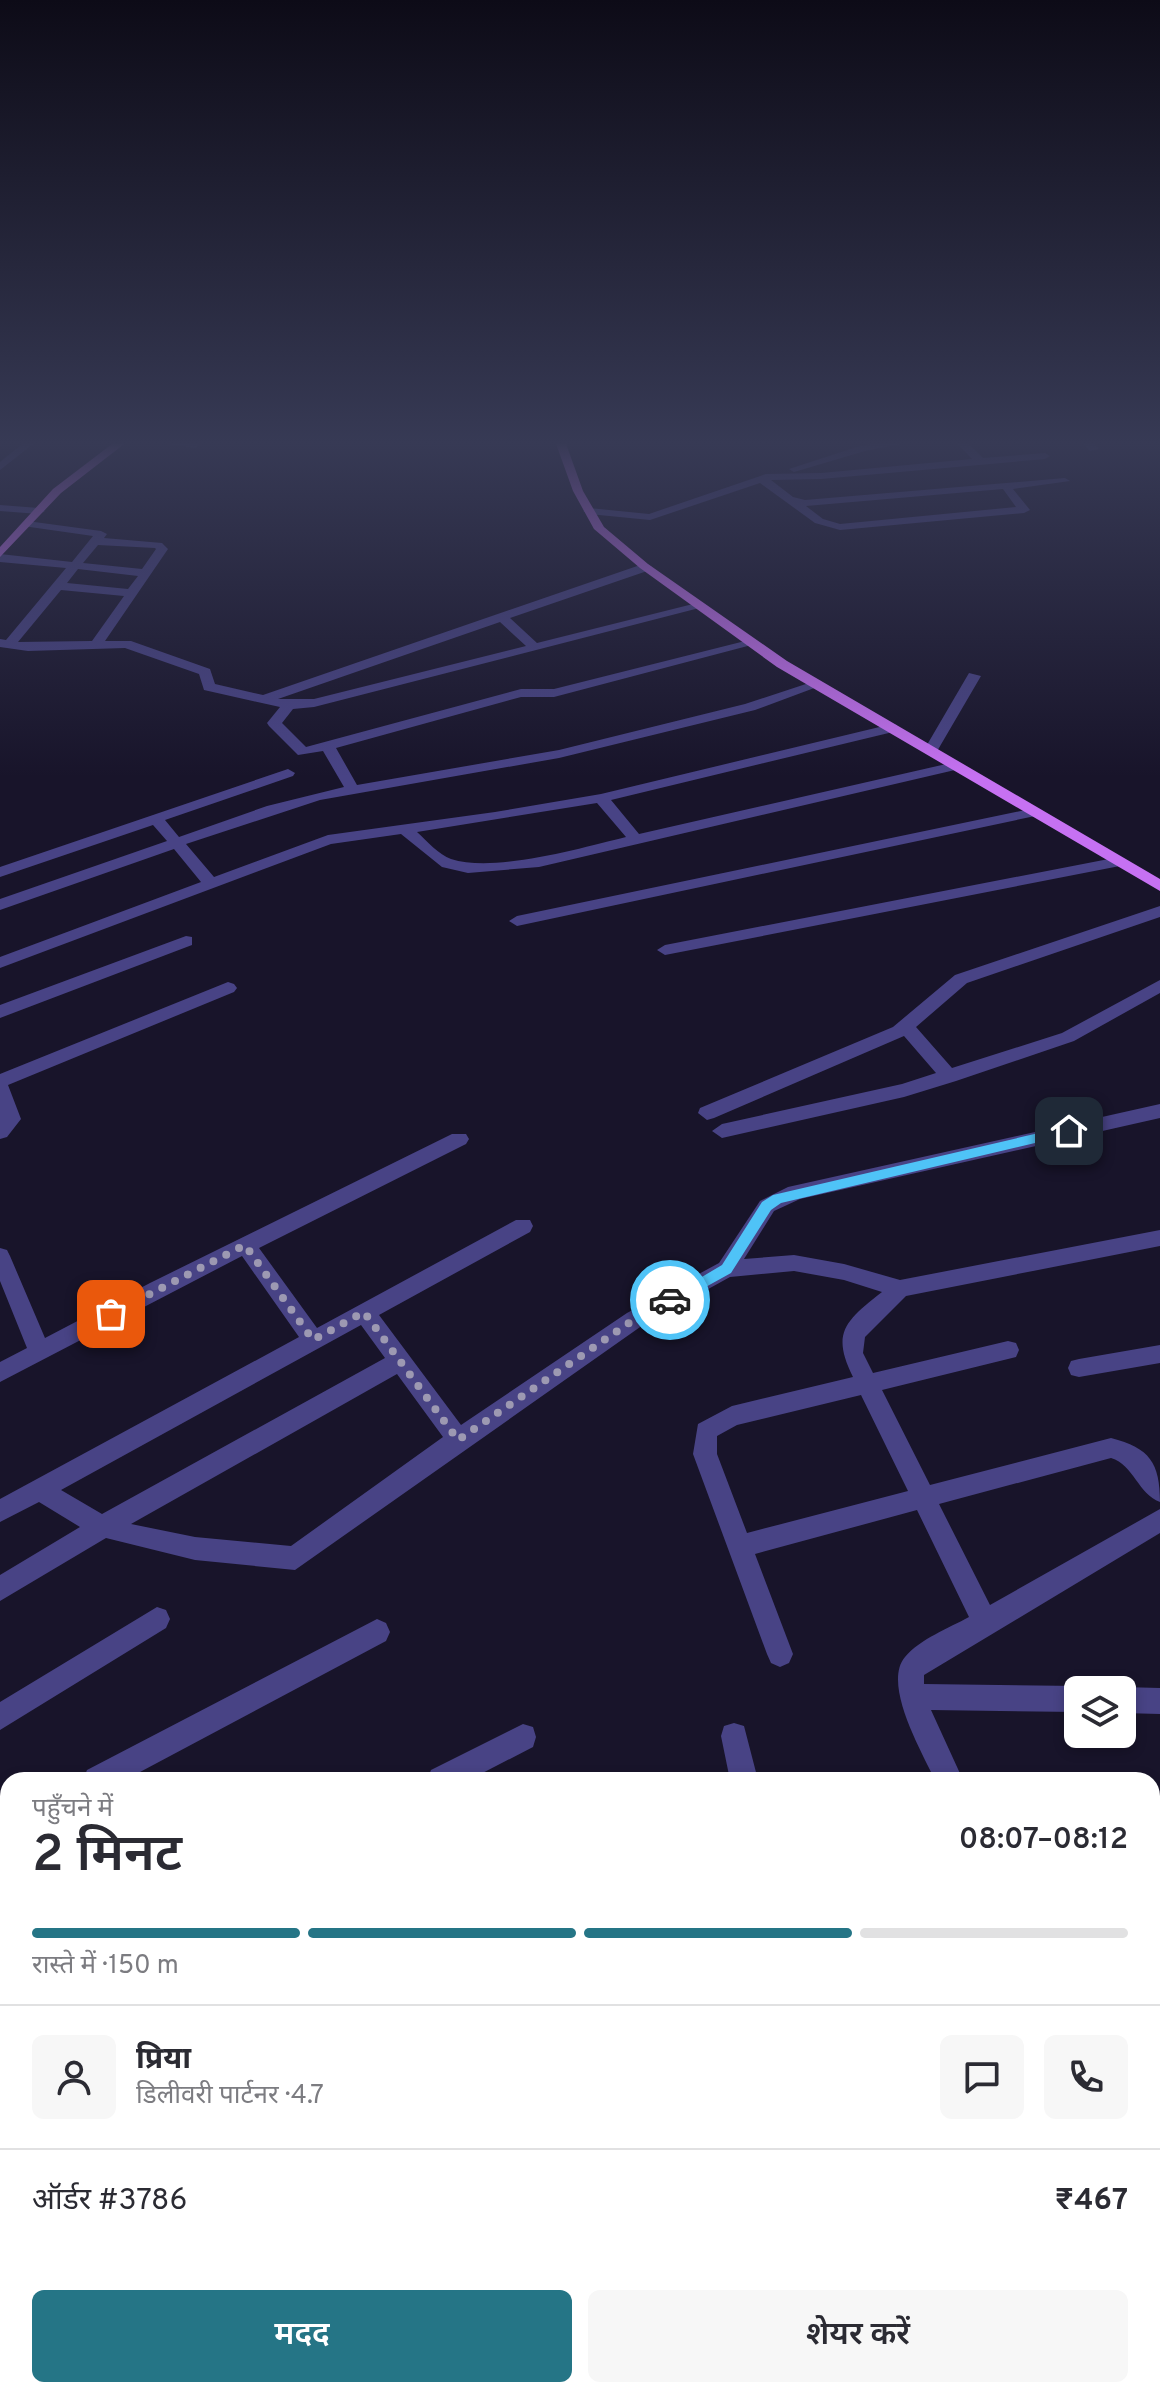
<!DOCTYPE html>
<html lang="hi">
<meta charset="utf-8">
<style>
:root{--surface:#fff;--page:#f7f7f7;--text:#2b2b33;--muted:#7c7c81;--line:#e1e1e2;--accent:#257586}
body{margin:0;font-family:Overpass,"Noto Sans Devanagari",sans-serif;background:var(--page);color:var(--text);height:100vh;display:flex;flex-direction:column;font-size:30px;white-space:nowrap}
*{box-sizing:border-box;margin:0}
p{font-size:26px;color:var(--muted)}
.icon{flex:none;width:44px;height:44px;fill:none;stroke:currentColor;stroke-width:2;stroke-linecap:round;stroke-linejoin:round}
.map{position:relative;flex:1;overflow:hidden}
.drawer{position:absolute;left:0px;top:1772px;width:1160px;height:626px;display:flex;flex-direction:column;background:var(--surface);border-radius:24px 24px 0 0;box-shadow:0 4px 12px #0003}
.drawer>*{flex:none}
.fabs{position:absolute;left:1064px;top:1676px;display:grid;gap:16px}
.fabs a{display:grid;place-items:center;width:72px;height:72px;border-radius:12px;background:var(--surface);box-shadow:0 4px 12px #0003;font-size:40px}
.pin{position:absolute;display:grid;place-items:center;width:68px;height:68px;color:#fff;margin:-34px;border-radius:16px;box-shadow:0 4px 12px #0006}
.courier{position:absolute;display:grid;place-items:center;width:80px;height:80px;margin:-40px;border:6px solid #4fc3f7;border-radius:50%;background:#fff;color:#222;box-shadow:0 2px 10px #0007}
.overview em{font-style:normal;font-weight:600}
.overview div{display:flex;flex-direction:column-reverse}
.overview{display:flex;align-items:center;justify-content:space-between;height:136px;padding:0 32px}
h1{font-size:52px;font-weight:600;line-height:60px}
.bar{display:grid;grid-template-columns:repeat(4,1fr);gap:12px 8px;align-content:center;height:96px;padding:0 32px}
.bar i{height:10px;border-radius:6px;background:var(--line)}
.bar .active{background:var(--accent)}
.bar p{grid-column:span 4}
.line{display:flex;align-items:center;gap:20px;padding:0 32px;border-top:2px solid var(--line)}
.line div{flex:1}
.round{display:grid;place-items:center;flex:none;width:84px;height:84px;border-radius:12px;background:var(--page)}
.primary-button{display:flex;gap:16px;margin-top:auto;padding:16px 32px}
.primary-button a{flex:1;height:92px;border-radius:12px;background:var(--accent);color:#fff;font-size:32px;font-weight:600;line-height:92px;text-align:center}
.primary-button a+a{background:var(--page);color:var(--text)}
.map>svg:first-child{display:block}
</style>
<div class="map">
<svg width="1160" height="2397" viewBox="0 0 1160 2397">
<rect width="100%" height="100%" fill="#18142a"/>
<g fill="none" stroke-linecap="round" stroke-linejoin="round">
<!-- minor -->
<path fill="#484385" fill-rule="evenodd" d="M 26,441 L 37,441 L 0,470 L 0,462 Z
M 148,441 L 186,441 L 200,445 L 195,448 Z
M 890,441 L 915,441 L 865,451 L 794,472 L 789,469 L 860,446 Z
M 955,441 L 966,441 L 983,458 L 1045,453 L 1050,456 L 1045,459 L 821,479 L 771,480 L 793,497 L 805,500 L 1065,478 L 1070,481 L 1013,489 L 1030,510 L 1024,513 L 840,530 L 815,523 L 760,483 L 650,520 L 589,514 L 583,511 L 589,508 L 649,514 L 766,474 L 821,473 L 972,459 ZM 1003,489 L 1016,507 L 840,524 L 823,519 L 806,506 Z
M 1080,441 L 1091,441 L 1099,449 L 1090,451 Z
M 0,505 L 39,508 L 45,511 L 39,514 L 0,511 Z
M 27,521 L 101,531 L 107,534 L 104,538 L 162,543 L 168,549 L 105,641 L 131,641 L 210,669 L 215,684 L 263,695 L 646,563 L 652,567 L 650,570 L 510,618 L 537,643 L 701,602 L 707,606 L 314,707 L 293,709 L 282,723 L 306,747 L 521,689 L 554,689 L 753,639 L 759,643 L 554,697 L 521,697 L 336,748 L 357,785 L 559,750 L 745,704 L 818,680 L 825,684 L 755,710 L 559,758 L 320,800 L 186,844 L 214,877 L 328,835 L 495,812 L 601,794 L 892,724 L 897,725 L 897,731 L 611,800 L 639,834 L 955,762 L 962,766 L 955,770 L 539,867 L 468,873 L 442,867 L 401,834 L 331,844 L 0,968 L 0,957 L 201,882 L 174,849 L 0,910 L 0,899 L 167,841 L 153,825 L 0,877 L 0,867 L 288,769 L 295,773 L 293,776 L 165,820 L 179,837 L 267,806 L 344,787 L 323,751 L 298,755 L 269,726 L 267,723 L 280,707 L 204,690 L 199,674 L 125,648 L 28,651 L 0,647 L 0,639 L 6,640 L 66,568 L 0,562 L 0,554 L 72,562 L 93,536 L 23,526 L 23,522 ZM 98,545 L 155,548 L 156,549 L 142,569 L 83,563 ZM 78,569 L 138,576 L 128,589 L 67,583 ZM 61,590 L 124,596 L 92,641 L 18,642 ZM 500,622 L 526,646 L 314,699 L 278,699 ZM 597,803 L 626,837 C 581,848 495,873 451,859 C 439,855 427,841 417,832 Z
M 969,673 L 981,676 L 936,753 L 926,753 L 924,750 Z
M 1035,808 L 1042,812 L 1040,815 L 517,926 L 509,921 L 517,916 Z
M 1119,857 L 1127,862 L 1125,865 L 665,955 L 657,950 L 665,945 Z
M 1160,906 L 1160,917 L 967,983 L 916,1027 L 952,1068 L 1062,1033 L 1160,980 L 1160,993 L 1074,1041 L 956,1081 L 904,1097 L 722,1138 L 712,1131 L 722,1124 L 902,1084 L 936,1073 L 904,1036 L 714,1118 L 707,1120 L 698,1113 L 700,1108 L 893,1027 L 955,975 Z
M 186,936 L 192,937 L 192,945 L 0,1018 L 0,1005 Z
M 228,982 L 234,984 L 237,988 L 234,992 L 8,1085 L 21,1119 L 7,1137 L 0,1139 L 0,1074 Z
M 1160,1104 L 1160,1118 L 800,1199 L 774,1211 L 744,1259 L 794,1255 L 844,1264 L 900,1280 L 1160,1230 L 1160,1246 L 906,1296 L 865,1337 L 863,1353 L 873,1373 L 1008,1341 L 1016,1343 L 1019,1350 L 1016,1357 L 1008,1359 L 882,1390 L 930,1485 L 1111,1438 C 1150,1448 1160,1463 1160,1502 C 1138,1494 1134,1465 1111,1458 L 939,1504 L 990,1605 L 1160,1509 L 1160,1533 L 924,1675 L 924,1684 L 1078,1686 L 1088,1690 L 1078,1690 L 1078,1712 L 931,1710 L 963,1780 L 935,1780 C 922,1752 882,1684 905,1657 C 920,1639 949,1628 969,1617 L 917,1510 L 755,1554 L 793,1654 L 789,1663 L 780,1667 L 771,1663 L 767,1654 L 693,1454 L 698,1424 L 732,1406 L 853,1377 C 831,1333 845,1321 882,1292 L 844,1280 L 794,1271 L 730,1277 L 643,1325 L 295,1570 L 195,1560 L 106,1538 L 0,1601 L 0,1575 L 80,1527 L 39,1502 L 0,1522 L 0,1499 L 299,1337 L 242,1256 L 0,1382 L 0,1362 L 27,1348 L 0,1281 L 0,1248 L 7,1250 L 10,1256 L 45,1338 L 150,1283 L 452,1134 L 466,1134 L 469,1139 L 466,1144 L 259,1248 L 317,1328 L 516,1220 L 530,1220 L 533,1226 L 530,1232 L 379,1315 L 461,1425 L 627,1313 L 719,1263 L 760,1201 L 788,1187 ZM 361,1325 L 385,1358 L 102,1514 L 61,1490 ZM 397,1374 L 443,1437 L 291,1546 L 195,1537 L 131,1524 ZM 861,1395 L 908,1491 L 747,1533 L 717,1454 L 717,1436 L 737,1425 Z
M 1160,1345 L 1160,1363 L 1079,1377 L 1071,1375 L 1068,1368 L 1071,1361 L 1079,1359 Z
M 157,1607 L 166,1610 L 170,1619 L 166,1628 L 0,1730 L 0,1702 Z
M 377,1619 L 386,1623 L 390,1632 L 386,1641 L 125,1780 L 83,1780 L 87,1770 Z
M 1122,1687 L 1160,1688 L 1160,1714 L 1122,1713 L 1122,1690 L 1114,1690 Z
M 734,1723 L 744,1726 L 758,1780 L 730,1780 L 721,1736 L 724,1726 Z
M 523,1724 L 533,1727 L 536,1737 L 533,1747 L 469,1780 L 427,1780 L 431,1770 Z
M 8,1813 L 8,1843 L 0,1846 L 0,1816 Z
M 0,1855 L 8,1858 L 8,1915 L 0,1911 Z
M 1152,1919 L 1160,1920 L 1160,1950 L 1152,1949 Z
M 8,1994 L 8,2026 L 0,2029 L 0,1997 Z
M 8,2214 L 8,2249 L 0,2253 L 0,2218 Z
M 1152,2236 L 1160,2239 L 1160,2289 L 1152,2286 Z
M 870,2390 L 906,2390 L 908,2397 L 872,2397 Z"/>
<!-- major -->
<path fill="#c671f2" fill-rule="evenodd" d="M 116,441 L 128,441 L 61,493 L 0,557 L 0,547 L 53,489 Z
M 555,441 L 565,441 L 583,491 L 604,527 L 648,564 L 787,661 L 1160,879 L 1160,891 L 777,667 L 640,568 L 594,529 L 573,491 Z"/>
</g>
<!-- sky -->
<linearGradient id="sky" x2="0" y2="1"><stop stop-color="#0d0b17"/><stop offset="0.57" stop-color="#373a55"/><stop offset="1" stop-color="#373a55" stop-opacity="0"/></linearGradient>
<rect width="1160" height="777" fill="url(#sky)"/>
<!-- route -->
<path fill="#4fc3f7" d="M 1069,1126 L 1073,1128 L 1073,1134 L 781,1203 L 771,1210 L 731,1273 L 675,1304 L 670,1305 L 663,1300 L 722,1265 L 762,1202 L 773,1195 Z"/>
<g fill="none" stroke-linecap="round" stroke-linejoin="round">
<!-- done -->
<path stroke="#9d99b2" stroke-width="8" stroke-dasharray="0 14.4" d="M 111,1314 L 245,1245 L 313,1340 L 364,1312 L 458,1440 L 635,1319 L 670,1300"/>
</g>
</svg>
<div class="fabs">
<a><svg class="icon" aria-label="layers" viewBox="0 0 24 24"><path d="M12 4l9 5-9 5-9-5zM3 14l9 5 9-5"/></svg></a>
</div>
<div class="pin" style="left:111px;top:1314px;background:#ea580c"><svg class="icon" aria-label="bag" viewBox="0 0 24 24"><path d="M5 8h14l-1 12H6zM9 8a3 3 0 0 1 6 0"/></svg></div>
<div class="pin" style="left:1069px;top:1131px;background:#1f2937"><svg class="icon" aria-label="home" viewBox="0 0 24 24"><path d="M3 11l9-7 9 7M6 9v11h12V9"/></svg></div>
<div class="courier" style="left:670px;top:1300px"><svg class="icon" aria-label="car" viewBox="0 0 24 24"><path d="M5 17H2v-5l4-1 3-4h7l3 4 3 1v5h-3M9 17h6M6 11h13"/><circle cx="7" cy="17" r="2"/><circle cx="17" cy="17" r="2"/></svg></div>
<section class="drawer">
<div class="overview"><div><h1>2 मिनट</h1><p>पहुँचने में</p></div><em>08:07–08:12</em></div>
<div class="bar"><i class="active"></i><i class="active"></i><i class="active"></i><i></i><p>रास्ते में · 150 m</p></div>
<div class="line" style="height:144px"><a class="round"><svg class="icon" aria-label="person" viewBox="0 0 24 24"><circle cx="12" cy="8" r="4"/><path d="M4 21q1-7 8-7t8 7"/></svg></a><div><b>प्रिया</b><p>डिलीवरी पार्टनर · 4.7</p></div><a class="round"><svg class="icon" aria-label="chat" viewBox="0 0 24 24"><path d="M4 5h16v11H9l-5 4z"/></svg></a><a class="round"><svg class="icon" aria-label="phone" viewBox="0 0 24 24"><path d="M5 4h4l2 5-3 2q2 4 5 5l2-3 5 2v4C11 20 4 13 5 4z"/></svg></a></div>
<div class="line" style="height:104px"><div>ऑर्डर #3786</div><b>₹467</b></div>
<div class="primary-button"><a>मदद</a><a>शेयर करें</a></div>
</section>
</div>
